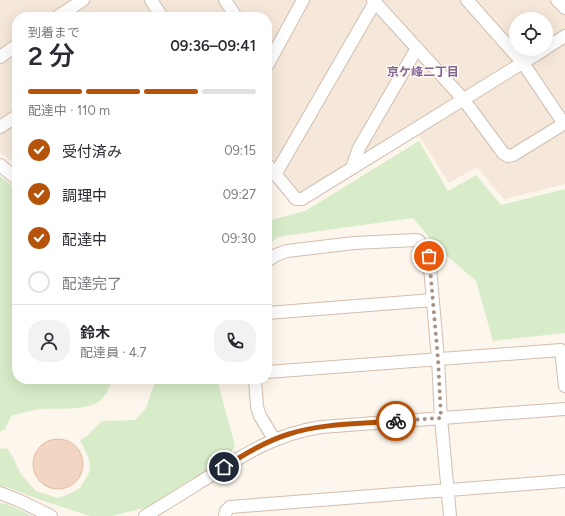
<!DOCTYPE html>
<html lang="ja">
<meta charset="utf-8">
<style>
:root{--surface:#fff;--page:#f2f2f3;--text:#2b2b33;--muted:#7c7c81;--line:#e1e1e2;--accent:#b45309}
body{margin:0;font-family:Figtree,"Noto Sans JP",sans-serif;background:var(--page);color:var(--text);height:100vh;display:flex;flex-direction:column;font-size:15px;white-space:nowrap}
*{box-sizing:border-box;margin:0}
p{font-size:13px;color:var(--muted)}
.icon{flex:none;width:22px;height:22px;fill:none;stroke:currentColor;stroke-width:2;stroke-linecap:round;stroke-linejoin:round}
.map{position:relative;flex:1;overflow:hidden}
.details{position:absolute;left:12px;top:12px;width:260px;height:372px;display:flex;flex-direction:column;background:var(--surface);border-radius:16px;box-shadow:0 4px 16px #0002}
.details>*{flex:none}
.buttons{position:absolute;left:509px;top:12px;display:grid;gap:8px}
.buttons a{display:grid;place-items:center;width:44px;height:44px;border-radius:50%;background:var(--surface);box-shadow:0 4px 16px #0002;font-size:20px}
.pin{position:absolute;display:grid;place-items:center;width:34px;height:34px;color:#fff;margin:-17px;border:2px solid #fff;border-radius:50%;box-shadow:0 1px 4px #0007}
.courier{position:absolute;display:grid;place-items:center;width:40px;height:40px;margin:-20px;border:3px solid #b45309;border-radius:50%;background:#fff;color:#222;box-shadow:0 1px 5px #0007}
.head em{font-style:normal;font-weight:600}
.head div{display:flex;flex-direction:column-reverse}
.head{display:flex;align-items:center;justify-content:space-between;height:68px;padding:0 16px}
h1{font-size:26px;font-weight:600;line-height:30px}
.bar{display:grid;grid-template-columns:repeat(4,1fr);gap:6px 4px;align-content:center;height:48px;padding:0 16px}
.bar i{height:5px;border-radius:3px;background:var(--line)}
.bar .selected{background:var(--accent)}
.bar p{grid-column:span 4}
.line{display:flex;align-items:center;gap:10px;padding:0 16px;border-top:1px solid var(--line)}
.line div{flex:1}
.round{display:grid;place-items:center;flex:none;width:42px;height:42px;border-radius:16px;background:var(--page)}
ol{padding:0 16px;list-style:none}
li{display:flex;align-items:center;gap:12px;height:44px}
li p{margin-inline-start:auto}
li .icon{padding:4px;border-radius:50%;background:var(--accent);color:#fff;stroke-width:4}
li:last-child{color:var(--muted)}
li i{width:22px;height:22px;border:2px solid var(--line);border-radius:50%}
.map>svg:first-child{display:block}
</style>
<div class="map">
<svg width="565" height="516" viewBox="0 0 565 516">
<rect width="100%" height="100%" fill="#fdf6ec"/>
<!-- residential -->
<path fill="#f5e8da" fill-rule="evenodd" d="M 0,0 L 565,0 L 565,184 L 504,199 L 477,167 L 449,183 L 419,136 L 306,192 L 297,192 L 267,151 L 267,17 L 17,17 L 17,165 L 0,152 ZM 516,19 L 546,19 L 546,49 L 516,49 Z"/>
<!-- green -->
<path fill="#d8ecc9" d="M 419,141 L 448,191 L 476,175 L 501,205 L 565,189 L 565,333 L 493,341 L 476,281 L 437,247 L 413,218 L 277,237 L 267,247 L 267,221 L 305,211 Z
M 0,176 L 17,190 L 17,379 L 114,379 C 110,385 106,395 101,400 C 88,411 59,408 44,409 C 32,410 22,413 11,416 L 5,429 L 0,432 Z
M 157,379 L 217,379 L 235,446 L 228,457 L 147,507 L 112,516 L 90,516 L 35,498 L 10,488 L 0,486 L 0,449 L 7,448 L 13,457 L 20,473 L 36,491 L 58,498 L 69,494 L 80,488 L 90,471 L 89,459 L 80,440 L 87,436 L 102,421 L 135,420 L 146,408 L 151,393 Z
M 0,503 L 10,505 L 32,516 L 0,516 Z"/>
<!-- building -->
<path fill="#f3d5c3" stroke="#e6bba3" d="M33 464a25 25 0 1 1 50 0a25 25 0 1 1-50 0Z"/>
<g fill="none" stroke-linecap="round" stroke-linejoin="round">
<defs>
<path id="minor" d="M 151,0 L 162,17
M 225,0 L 236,17
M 373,0 L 464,100 L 503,153 L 508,156 L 513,155 L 565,123
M 467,0 L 523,63 L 564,124
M 557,0 L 565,8
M 57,17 L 83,0
M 546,48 L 565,36
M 0,57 L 17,45
M 267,66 L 303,0
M 0,127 L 17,116
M 267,164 L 296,199 L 302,199 L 545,49
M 0,165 L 17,179
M 352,168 L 359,148 L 417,48
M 275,175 L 375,2
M 267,261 L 276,255 L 287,251 L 354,243 L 416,240 L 419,241 L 429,256 L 438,359 L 441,418 L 450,516
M 267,313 L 433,300
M 267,372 L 561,350 L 565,386
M 255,379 L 257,407 L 260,416 L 274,439
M 0,493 L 18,500 L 51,516
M 145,516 C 167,503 189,489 210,476 C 248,452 277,434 321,427 L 565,409
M 225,516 L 226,511 L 230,507 L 565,481"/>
</defs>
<!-- minor casing -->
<use href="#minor" stroke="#d1beb0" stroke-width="14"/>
<!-- minor -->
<use href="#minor" stroke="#fff" stroke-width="12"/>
</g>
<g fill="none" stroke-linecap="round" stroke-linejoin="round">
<!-- done -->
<path stroke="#a89285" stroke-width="4" stroke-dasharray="0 7.2" d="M 396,421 L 441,418 L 438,359 L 429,256"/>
<!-- route -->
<path stroke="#b45309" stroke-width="5" d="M 224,467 C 245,454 266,441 289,434 C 323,423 361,424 396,421"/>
</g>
<g text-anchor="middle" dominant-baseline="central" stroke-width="3" stroke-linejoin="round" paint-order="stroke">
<!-- neighbourhood labels -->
<g font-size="12" font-weight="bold" fill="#846695" stroke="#fffaf3">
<text x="423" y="72">京ケ峰二丁目</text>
</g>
</g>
</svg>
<div class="buttons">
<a><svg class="icon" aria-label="locate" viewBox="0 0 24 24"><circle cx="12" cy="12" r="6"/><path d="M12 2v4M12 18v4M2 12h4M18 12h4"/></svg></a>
</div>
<div class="pin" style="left:429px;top:256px;background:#ea580c"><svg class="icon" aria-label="bag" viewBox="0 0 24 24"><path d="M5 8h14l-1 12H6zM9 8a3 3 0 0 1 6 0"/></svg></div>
<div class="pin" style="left:224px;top:467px;background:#1f2937"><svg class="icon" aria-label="home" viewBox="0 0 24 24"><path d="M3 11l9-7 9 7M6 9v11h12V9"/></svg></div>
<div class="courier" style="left:396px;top:421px"><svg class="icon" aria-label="bike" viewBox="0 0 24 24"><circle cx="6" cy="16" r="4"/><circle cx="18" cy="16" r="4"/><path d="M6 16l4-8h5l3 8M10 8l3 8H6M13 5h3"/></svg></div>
<section class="details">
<div class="head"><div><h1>2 分</h1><p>到着まで</p></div><em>09:36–09:41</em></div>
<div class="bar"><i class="selected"></i><i class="selected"></i><i class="selected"></i><i></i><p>配達中 · 110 m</p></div>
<ol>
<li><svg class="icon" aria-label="check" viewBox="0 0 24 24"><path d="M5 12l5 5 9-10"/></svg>受付済み<p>09:15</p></li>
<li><svg class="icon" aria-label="check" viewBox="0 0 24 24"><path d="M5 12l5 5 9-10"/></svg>調理中<p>09:27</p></li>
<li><svg class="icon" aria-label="check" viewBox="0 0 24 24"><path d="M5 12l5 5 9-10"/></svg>配達中<p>09:30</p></li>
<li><i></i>配達完了</li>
</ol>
<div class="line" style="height:72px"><a class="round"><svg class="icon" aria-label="person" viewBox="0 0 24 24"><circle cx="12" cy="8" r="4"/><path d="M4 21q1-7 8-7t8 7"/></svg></a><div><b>鈴木</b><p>配達員 · 4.7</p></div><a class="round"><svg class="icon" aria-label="phone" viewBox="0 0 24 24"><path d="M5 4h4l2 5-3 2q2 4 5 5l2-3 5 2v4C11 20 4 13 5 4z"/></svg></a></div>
</section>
</div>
